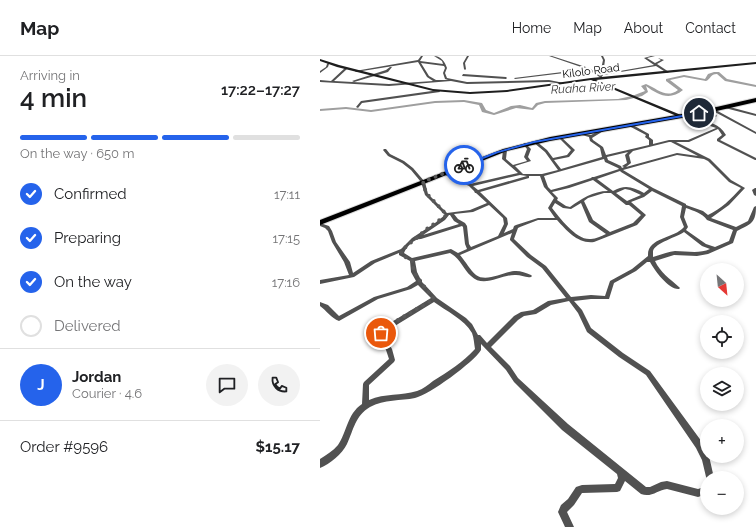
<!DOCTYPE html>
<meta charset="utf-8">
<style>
:root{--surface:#fff;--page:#f2f2f2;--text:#202124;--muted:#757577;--line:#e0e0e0;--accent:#2563eb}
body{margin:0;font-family:Raleway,sans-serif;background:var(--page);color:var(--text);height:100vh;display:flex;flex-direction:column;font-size:15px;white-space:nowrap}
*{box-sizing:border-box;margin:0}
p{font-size:13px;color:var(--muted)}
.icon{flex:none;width:22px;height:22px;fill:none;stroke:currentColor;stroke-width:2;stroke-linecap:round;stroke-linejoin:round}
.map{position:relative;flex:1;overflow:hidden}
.drawer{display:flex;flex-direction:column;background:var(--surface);width:320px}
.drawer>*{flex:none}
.needle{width:26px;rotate:153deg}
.buttons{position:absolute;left:380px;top:207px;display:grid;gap:8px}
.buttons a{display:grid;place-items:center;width:44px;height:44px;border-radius:50%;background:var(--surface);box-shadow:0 2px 6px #0003;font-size:20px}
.pin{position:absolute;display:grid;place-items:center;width:34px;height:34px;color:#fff;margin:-17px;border:2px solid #fff;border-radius:50%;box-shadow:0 1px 4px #0007}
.courier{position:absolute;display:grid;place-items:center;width:40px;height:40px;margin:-20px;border:3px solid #2563eb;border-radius:50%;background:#fff;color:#222;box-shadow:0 1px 5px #0007}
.head em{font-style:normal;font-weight:600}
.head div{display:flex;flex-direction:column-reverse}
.head{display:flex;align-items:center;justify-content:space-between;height:68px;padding:0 20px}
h1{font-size:26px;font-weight:600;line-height:30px}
.bar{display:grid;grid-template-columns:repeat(4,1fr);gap:6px 4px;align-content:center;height:48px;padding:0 20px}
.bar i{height:5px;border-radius:3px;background:var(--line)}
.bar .on{background:var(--accent)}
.bar p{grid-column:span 4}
.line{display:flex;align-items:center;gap:10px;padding:0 20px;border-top:1px solid var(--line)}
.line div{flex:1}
.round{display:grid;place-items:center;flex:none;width:42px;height:42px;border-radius:21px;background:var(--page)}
ol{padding:0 20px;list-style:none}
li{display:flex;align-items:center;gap:12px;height:44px}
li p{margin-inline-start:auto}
li .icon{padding:4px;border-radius:50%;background:var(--accent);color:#fff;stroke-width:4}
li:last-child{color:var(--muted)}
li i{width:22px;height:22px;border:2px solid var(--line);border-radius:50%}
header{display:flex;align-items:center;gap:24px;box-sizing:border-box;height:56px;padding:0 20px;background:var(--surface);border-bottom:1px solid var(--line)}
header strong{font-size:19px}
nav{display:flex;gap:22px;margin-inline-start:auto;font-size:14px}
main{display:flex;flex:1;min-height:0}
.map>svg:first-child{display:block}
</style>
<header>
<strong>Map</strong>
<nav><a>Home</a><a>Map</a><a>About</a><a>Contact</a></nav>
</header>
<main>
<section class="drawer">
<div class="head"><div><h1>4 min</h1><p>Arriving in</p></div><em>17:22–17:27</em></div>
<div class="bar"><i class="on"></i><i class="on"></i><i class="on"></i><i></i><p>On the way · 650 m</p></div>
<ol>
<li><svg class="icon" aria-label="check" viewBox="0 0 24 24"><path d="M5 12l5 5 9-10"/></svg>Confirmed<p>17:11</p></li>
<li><svg class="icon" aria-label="check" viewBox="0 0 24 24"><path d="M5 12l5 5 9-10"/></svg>Preparing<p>17:15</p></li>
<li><svg class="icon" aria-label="check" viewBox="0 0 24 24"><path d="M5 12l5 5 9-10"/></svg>On the way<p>17:16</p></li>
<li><i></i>Delivered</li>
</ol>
<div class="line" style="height:72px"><b class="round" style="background:var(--accent);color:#fff">J</b><div><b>Jordan</b><p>Courier · 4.6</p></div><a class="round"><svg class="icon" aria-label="chat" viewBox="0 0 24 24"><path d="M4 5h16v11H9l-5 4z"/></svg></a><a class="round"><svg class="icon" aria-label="phone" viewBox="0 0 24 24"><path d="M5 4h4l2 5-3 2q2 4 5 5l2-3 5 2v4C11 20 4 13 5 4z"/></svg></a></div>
<div class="line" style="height:52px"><div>Order #9596</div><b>$15.17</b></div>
</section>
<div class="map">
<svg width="436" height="471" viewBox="0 0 436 471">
<rect width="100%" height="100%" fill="#fff"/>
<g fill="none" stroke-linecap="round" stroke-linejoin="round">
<!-- river -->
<path fill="#9f9f9f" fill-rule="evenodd" d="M 394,16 L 399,16 L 407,23 L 436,29 L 436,31 L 405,25 L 397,18 C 390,18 391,23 386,25 L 364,21 L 350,24 L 363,34 C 350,45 338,39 326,30 L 328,36 L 322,40 L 306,44 L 225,47 L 218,49 L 213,54 L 196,52 L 174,59 L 162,56 L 159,49 L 144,46 L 115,47 L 51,56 L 26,53 L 0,55 L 0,53 L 26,51 L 51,54 L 115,45 L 144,44 L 162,47 L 166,54 L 174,57 L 191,50 L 200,49 L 212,52 L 216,47 L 225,45 L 298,43 L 312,40 L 325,35 L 321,30 L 326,28 C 338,33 346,43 358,34 L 346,25 L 346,23 L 364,19 L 385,23 L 388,18 Z"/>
<defs>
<path id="highway" d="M 436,42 L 436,46 L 379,59 L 230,85 L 187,95 L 0,169 L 0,164 L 183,93 L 230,81 L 379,55 Z"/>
</defs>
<!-- highway casing -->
<use href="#highway" stroke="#dbdbdb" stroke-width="2"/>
<!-- street -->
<path fill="#515151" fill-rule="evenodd" d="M 101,0 L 103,0 L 100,5 L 123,8 L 122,5 L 114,0 C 121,0 125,6 127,12 L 125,17 L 127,22 L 147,26 L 229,24 L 244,27 L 243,28 L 229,26 L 147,28 L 131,25 L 69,30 L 0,26 L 0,24 L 11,25 L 26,11 L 27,13 L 14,25 L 69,28 L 113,25 L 107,21 L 98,6 L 36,16 L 35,15 L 98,4 ZM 101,7 L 124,10 L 125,12 L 123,17 L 125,23 L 128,24 L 116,24 L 109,20 Z
M 147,0 L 149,0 L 145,7 L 146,13 L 145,14 L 144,13 L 143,7 Z
M 229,0 L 232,0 L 269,12 L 279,18 L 280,18 L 283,4 L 281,0 L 283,0 L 285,4 L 283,18 L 334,9 L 324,2 L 331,0 L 335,0 L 327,2 L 335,7 L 341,4 L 338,2 L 344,4 L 337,8 L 349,16 L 347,17 L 336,10 L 283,19 L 281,22 L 269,14 L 195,23 L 194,22 L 267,13 Z
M 7,8 L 8,7 L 9,8 L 8,11 L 0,17 L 0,15 L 6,11 Z
M 70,11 L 72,11 L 68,16 L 34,26 L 32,25 L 66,14 Z
M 143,18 L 186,21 L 187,22 L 186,23 L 142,20 Z
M 119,34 L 120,36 L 42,47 L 38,52 L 36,51 L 41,45 Z
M 406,50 L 436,58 L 436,60 L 405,52 L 405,51 Z
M 394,53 L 436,76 L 436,78 L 393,55 L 393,54 Z
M 384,55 L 396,59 L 397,60 L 395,61 L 383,57 L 383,56 Z
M 366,58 C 370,59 374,62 378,63 C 390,67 399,67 406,79 L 400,84 L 436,102 L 436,104 L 435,104 L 397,85 L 397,83 L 402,79 L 398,73 L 369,86 L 356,86 L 390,103 L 411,124 L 425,132 L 409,149 L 391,162 L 416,171 L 428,165 L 434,151 L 436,150 C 436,167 431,168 417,175 L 413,187 L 388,198 L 377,200 L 354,199 L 335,205 C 340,216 350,223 359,231 L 360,232 L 359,233 C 349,234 335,215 330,206 L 327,206 L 316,215 L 294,227 L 289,243 L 271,243 L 254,245 L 262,254 L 271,272 L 303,297 L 330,315 L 382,386 L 387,397 L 387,400 L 389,400 L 394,422 L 387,422 L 387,425 L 382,404 L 376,392 L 326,319 L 299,301 L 267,276 L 258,257 L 249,245 L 231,249 L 216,258 L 204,260 L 198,264 L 171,291 L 190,310 L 198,322 L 248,368 L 326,431 L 330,431 L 341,426 L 347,425 L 378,433 L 387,430 L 387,438 L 378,441 L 347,433 C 338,434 331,442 321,438 L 305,425 L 300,435 L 297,436 L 262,437 L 254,449 L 247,456 L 254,471 L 245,471 L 238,456 L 241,449 L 248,443 L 256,431 L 262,429 L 295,428 L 298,422 L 297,418 L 242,374 L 194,326 L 186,314 L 161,288 L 161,294 C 154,306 109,339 95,342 C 81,345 64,343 50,351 C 35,360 34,373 27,388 C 22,398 10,408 0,412 L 0,403 C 6,399 13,395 18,389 C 27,376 27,358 42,348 L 43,328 L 44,326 L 69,303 L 66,294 L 58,280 L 60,273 L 111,242 L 98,229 L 91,233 L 58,243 L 19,265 C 11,262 7,255 0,250 L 0,246 L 8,249 L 19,260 L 54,241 L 87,231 L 96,225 L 91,216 L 90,205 L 79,199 L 79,197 L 55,207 L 34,221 L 0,228 L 0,224 L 29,219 L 24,206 L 12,186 L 8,175 L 5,172 L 0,170 L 0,167 L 9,170 L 12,175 L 16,186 L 30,206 L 33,217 L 51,205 L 81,193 L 92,182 L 115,167 L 125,159 L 105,139 L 101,126 L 91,114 L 82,107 L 68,100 L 63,94 L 64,93 L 66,93 L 70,98 L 84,105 L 93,112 L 105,126 L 108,138 L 127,157 L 150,154 L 167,147 L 156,137 L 155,137 L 154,135 L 149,130 L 123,118 L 123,116 L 125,116 L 150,128 L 198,117 L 182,103 L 183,94 L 185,93 L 187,94 L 186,103 L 193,109 L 207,105 L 204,101 L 207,93 L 203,88 L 205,87 L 211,93 L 208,101 L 211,105 L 195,110 L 203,118 L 222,118 L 238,114 L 225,96 L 213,86 L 216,85 L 227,94 L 233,102 L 247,99 L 251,94 L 238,81 L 240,80 L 255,94 L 249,101 L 234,104 L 241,113 L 282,101 L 280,92 L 270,85 L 269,81 L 258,78 L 260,77 L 271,79 L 284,72 L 285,72 L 285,74 L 272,82 L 273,84 L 283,91 L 286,99 L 329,89 L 329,84 L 325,81 L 326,79 L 309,70 L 309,68 L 311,68 L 329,78 L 329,81 L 333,84 L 333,88 L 349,84 L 368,84 L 396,72 L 376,65 L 366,60 ZM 349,86 L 351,86 L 378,100 L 357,97 L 306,111 L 311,107 L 309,99 L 313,95 ZM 308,96 L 305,99 L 307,107 L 302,110 L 304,111 L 302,112 L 301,110 L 288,104 L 287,101 ZM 357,99 L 384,103 L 388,105 L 409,126 L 421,132 C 411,143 401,153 388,159 L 383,155 L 366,149 L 366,148 L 333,132 L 303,114 ZM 284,103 L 285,106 L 298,112 L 299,113 L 274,121 L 272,121 L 271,122 L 246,130 L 231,134 L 228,131 L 224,120 ZM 300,115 L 301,116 L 329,133 L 324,137 C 313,131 305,128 293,135 L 277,123 ZM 200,119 L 207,120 L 158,134 L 153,130 ZM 209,120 L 220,120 L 224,131 L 234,142 L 228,152 L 235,162 L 218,162 L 196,169 L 194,170 L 193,173 L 184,177 L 188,168 L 187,162 L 160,136 L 209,122 ZM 273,124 L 288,135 C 273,135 261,143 250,151 L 246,150 L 237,144 L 238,142 L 232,136 L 249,132 ZM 305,133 L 310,134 L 321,139 L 307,145 L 296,137 ZM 332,135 L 362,150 L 360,161 L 364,171 C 354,183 327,181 328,200 L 312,213 L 290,225 L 285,240 L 271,239 L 251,241 L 226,210 L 211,199 L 194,183 L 198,172 L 200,171 L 218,164 L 237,164 C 247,175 258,188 274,186 L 317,169 L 326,159 L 311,146 L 324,141 ZM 284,137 L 291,137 L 306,149 L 309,149 L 321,159 L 313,167 L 290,176 L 273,164 L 264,145 L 268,142 ZM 235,147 L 243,152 L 251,153 L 261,147 L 269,166 L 286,178 C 281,180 276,183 271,183 C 257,185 239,161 232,152 ZM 169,149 L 183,162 L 184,168 L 178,180 L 151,191 L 149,188 L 147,170 L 145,167 L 138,163 L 134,158 L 153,156 ZM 366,152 C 374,155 382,157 387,164 L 413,174 L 409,185 L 395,191 L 386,188 L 366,174 L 368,171 L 364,161 ZM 129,159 L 130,159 L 134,165 L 139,168 L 103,179 L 125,164 ZM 142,170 L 143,171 L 145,188 L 147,193 L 138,197 L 131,193 L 92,202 L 84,197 C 86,191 94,183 101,183 ZM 364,176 L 382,190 L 390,193 C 379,198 367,195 355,195 C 348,196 340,199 333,201 C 333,201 333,195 333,195 C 335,187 357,181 364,176 ZM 192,177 L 190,183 L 190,184 L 207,201 L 222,212 L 246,242 L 228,245 L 213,254 L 201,256 L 194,260 L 167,287 L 160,279 L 158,279 L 152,268 L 146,262 L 117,242 L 105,229 L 102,226 L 102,224 L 100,222 L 97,216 L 95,205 L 130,197 C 140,202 143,213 151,220 C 164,233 181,218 196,219 C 201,219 206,222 211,221 L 212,220 L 211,219 C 206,217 201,215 196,215 C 184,215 167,227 156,219 C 150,214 146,206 140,199 ZM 114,246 C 126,255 144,263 152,277 C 154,282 154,288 155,293 C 143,306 128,316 113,325 C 108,329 103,333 97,335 C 81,340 65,337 49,344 L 49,329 L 74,306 L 75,304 L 72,293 L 64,280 L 65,276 Z
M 435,132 L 436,132 L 436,140 L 434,139 L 432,134 Z"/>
<!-- secondary -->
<path fill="#1e1e1e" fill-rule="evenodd" d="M 0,3 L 19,9 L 113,33 L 150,36 L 187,34 L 271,22 L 436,6 L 436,8 L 276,24 L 361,59 L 361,60 L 359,61 L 271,24 L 187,36 L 150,38 L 113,35 L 17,11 L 0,5 Z"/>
<!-- highway -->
<use href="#highway" fill="#000" fill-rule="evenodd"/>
</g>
<!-- route -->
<path fill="#2563eb" d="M 379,56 L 380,58 L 214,87 L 178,97 L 146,110 L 142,109 L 175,96 L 214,85 Z"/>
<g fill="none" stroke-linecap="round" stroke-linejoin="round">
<!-- done -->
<path stroke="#595959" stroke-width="4" stroke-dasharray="0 7.2" d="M 61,277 L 71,268 L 114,243 L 99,224 L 94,216 L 92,205 L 82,199 L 81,195 L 108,172 L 127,159 L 106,137 L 103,126 L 144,109"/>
</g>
<g text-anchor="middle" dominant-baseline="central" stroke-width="4" stroke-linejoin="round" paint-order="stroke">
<!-- far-street labels -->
<g font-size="11" fill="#000" stroke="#fff">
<text transform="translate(271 15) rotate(-7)">Kilolo Road</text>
</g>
<!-- far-water labels -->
<g font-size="12" font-style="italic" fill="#404040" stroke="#fff">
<text transform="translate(263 32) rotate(-3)">Ruaha River</text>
</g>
</g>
</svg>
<div class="buttons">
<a><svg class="needle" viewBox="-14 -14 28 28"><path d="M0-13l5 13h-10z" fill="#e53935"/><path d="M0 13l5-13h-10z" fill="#757577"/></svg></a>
<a><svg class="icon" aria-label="locate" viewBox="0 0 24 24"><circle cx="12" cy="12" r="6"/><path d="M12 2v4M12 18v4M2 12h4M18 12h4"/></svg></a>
<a><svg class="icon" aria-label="layers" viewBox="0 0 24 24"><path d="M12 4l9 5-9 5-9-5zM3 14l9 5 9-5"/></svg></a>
<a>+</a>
<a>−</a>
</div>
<div class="pin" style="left:61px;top:277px;background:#ea580c"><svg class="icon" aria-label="bag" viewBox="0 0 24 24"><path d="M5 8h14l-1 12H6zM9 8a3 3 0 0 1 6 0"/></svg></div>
<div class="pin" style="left:379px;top:57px;background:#1f2937"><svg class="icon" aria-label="home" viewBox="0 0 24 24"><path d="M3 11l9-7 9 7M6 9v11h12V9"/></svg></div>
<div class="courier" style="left:144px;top:109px"><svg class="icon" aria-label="bike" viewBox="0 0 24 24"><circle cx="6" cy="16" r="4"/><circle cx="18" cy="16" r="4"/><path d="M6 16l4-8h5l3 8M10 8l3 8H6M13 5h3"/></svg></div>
</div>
</main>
